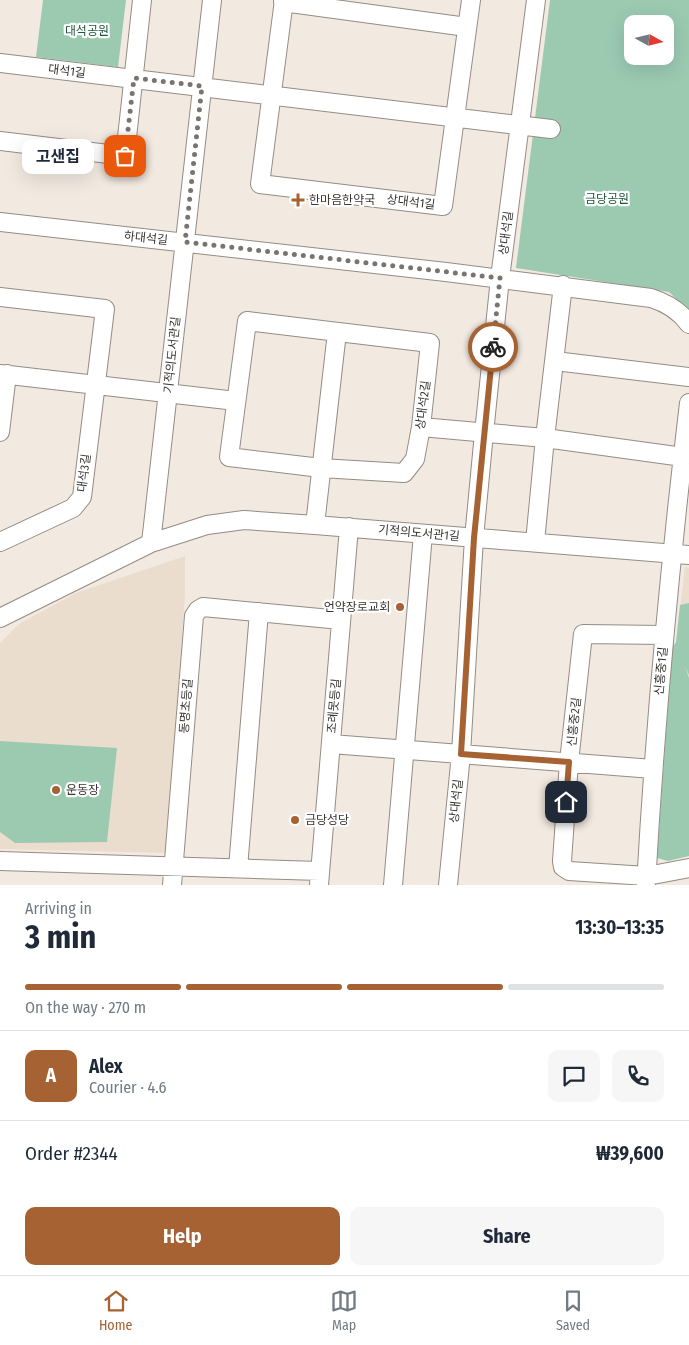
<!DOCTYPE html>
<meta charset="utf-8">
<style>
:root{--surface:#fff;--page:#f6f6f7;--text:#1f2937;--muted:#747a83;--line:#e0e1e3;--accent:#a66232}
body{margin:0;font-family:"Fira Sans Condensed","Noto Sans KR",sans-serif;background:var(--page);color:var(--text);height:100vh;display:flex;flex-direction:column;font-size:19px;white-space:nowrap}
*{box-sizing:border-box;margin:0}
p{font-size:16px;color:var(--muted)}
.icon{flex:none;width:28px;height:28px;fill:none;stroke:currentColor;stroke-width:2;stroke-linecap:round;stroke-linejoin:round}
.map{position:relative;height:885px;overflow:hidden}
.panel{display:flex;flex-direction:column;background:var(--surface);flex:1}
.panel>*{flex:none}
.needle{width:32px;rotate:98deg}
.controls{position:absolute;left:624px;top:15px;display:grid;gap:10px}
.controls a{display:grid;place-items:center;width:50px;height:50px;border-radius:10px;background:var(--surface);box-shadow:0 5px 20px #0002;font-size:25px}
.pin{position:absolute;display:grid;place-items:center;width:42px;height:42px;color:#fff;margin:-21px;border-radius:10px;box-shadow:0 2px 8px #0006}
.courier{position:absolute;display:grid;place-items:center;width:50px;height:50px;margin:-25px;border:4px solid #a66232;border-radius:50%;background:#fff;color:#222;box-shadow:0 1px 6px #0007}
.bubble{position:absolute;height:35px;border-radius:10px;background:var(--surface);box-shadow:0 5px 20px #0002;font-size:16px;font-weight:700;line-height:35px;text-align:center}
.overview em{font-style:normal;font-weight:700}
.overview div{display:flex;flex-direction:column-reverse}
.overview{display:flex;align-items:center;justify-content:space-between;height:85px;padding:0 25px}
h1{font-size:32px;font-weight:700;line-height:38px}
.bar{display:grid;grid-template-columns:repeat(4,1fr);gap:8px 5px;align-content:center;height:60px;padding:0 25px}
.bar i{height:6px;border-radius:4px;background:var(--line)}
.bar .active{background:var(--accent)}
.bar p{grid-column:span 4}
.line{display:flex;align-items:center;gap:12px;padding:0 25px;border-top:1px solid var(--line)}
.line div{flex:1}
.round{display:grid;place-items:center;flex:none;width:52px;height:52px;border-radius:10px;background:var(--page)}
.action{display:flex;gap:10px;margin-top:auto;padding:10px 25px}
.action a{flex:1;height:58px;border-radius:10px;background:var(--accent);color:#fff;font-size:20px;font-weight:700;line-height:58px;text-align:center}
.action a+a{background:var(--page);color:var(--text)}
.menu{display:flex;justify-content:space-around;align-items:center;height:70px;border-top:1px solid var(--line);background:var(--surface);font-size:14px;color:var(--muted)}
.menu a{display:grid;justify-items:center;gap:2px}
.menu .active{color:var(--accent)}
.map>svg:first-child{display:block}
</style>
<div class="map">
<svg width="689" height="885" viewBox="0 0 689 885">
<rect width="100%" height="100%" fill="#f2e9e0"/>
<!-- built -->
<path fill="#eaddce" d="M 185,556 L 185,594 L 167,853 L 0,849 L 0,643 L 19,624 L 76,593 Z
M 685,567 L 689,568 L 689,678 L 676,642 Z"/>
<!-- green -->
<path fill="#9bcab1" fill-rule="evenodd" d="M 43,0 L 126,0 L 118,67 L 36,57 Z
M 550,0 L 689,0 L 689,311 L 669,292 L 516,268 ZM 632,24 L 665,24 L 665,56 L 632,56 Z
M 689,603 L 689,675 L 685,666 L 689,678 L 689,856 L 668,861 L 657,858 L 672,648 L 676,642 L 680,605 Z
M 0,741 L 117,748 L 107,842 L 15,843 L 0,832 Z"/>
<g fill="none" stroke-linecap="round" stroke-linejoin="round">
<defs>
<path id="minor" d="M 284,0 L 260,184 L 443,206 L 471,0
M 283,2 L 467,27
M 0,63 L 551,129
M 0,141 L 125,156 L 142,0
M 0,222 L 446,272 L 651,298 C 667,303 679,310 689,324
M 0,297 L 105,309 L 82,497 L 73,508 L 0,542
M 247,321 L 430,343 L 421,427 L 415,459 L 404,473 L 321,468 L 229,457 Z
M 555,361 L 689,377
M 0,374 L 236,401
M 421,427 L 545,438 L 683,457
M 0,432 L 7,374
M 315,525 L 337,332
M 535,542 L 545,438 L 563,285
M 151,543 L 212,0
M 0,618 L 151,543 L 207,525 L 244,520 L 315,525 L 689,555
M 664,635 L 583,634 L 569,762 L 562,861 L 563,867 L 569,871 L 647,876 L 689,868
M 331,744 L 653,769
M 0,861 L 320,871
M 238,868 L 259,612
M 172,885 L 194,616 L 198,610 L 203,607 L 341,620
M 319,885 L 349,527
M 393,885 L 423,534
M 448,885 L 461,754 L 474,538 L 484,433 L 500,278 L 536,0
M 646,885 C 655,724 670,563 689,403"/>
</defs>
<!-- minor casing -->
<use href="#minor" stroke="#948c84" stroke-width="20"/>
<!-- minor -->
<use href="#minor" stroke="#fff" stroke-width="18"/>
</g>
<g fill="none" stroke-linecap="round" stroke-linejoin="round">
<!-- done -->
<path stroke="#79746f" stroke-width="5" stroke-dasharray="0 9" d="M 125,156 L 134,78 L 202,86 L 185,242 L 500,278 L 493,347"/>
<!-- route -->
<path stroke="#a66232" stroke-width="6" d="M 493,347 L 474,538 L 461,754 L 569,762 L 566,802"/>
</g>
<!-- markers -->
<g fill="#a66232" stroke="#fff" stroke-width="2">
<path d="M295.5 192.5h5v5h5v5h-5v5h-5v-5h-5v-5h5z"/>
<circle cx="400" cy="607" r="5"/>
<circle cx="56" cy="790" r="5"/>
<circle cx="295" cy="820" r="5"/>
</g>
<g text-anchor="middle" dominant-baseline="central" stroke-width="4.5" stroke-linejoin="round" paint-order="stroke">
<!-- park labels -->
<g font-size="12" fill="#1d563d" stroke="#fff">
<text x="87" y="31">대석공원</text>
<text x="607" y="199">금당공원</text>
</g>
<!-- street labels -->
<g font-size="12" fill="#383532" stroke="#fff">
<text transform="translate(67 71) rotate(7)">대석1길</text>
<text transform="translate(411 202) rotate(7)">상대석1길</text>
<text transform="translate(506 233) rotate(-83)">상대석길</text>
<text transform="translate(146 238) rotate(6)">하대석길</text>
<text transform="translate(172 355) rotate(-84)">기적의도서관길</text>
<text transform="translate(423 405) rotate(-83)">상대석2길</text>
<text transform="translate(84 473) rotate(-83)">대석3길</text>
<text transform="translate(419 533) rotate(5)">기적의도서관1길</text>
<text transform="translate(661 671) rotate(-85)">신흥중1길</text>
<text transform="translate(186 706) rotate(-86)">동명초등길</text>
<text transform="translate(334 706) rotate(-85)">조례못등길</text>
<text transform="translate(574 722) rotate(-84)">신흥중2길</text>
<text transform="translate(456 801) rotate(-84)">상대석길</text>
</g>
<!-- poi labels -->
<g font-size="12" fill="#383532" stroke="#fff" text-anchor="start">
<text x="309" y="200">한마음한약국</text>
<text x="390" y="607" text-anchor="end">언약장로교회</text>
<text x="66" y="790">운동장</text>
<text x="305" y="820">금당성당</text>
</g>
</g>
</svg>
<div class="controls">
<a><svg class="needle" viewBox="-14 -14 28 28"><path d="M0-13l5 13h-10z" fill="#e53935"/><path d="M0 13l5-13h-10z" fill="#747a83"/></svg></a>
</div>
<div class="pin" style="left:125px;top:156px;background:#ea580c"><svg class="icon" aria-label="bag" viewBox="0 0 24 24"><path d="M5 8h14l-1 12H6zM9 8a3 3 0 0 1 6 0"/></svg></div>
<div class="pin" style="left:566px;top:802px;background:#1f2937"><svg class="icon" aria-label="home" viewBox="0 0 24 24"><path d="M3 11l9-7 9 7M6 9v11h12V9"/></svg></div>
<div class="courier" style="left:493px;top:347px"><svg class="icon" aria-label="bike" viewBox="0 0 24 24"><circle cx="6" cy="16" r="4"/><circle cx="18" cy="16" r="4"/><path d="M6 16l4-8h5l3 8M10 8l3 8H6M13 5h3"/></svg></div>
<div class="bubble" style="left:22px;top:139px;width:72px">고샌집</div>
</div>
<section class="panel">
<div class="overview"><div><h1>3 min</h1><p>Arriving in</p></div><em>13:30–13:35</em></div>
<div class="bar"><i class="active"></i><i class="active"></i><i class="active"></i><i></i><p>On the way · 270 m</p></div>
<div class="line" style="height:90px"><b class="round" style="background:var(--accent);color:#fff">A</b><div><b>Alex</b><p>Courier · 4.6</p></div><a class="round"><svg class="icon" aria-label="chat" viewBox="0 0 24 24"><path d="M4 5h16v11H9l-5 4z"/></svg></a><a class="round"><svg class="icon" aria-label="phone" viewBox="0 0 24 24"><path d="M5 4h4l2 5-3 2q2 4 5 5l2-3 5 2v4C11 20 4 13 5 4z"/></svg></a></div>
<div class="line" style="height:65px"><div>Order #2344</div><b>₩39,600</b></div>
<div class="action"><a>Help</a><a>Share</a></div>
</section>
<nav class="menu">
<a class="active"><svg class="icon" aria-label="home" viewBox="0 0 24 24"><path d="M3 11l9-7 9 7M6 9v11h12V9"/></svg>Home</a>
<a><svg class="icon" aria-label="map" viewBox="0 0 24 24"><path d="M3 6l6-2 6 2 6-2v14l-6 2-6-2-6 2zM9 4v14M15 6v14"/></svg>Map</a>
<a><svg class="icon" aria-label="saved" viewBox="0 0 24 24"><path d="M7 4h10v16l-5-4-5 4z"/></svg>Saved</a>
</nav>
